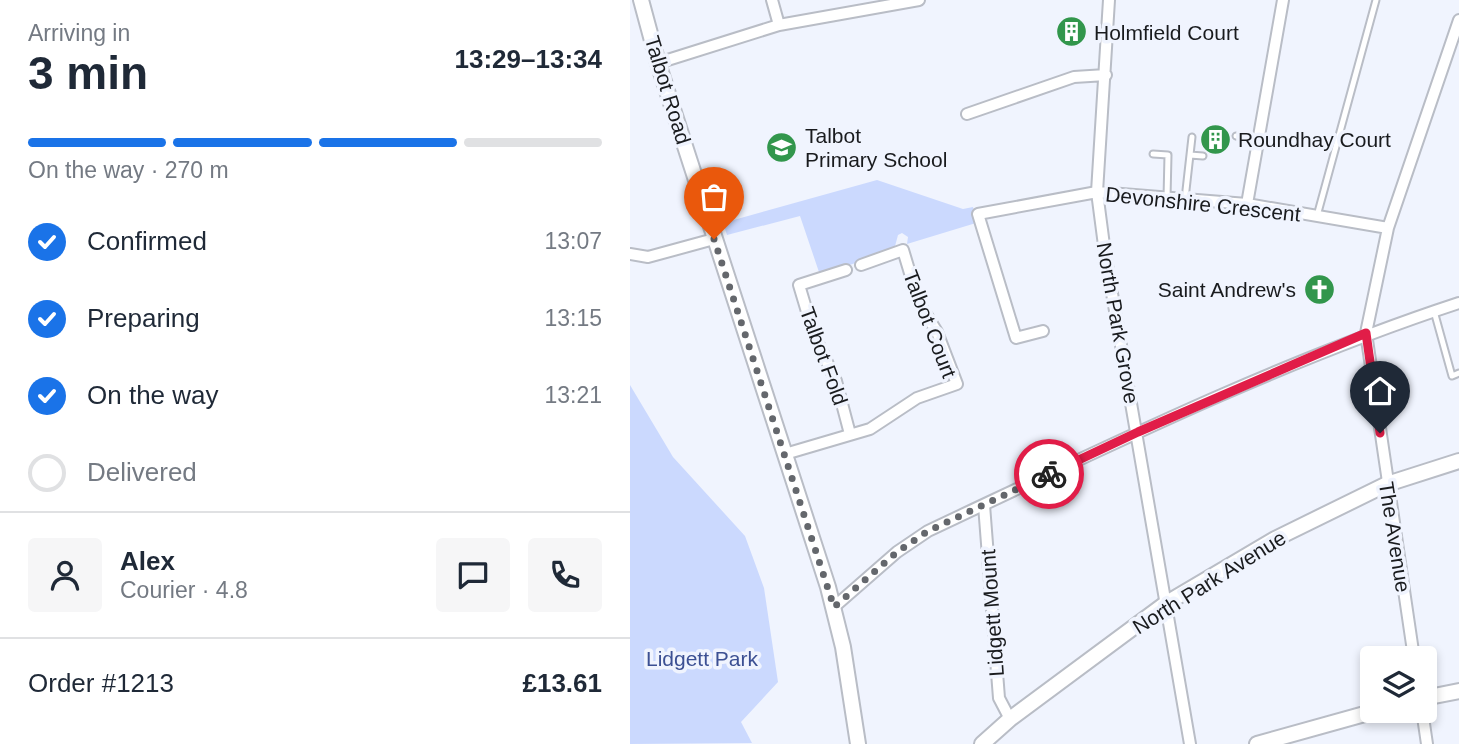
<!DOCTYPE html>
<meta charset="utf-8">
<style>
:root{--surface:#fff;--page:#f6f6f7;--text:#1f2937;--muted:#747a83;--line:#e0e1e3;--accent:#1a73e8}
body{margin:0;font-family:Arial,sans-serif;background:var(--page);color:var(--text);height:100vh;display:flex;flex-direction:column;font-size:26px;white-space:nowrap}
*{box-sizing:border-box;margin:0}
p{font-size:23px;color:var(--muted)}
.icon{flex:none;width:38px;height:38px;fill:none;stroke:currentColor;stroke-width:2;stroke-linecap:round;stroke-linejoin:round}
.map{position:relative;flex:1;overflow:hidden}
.sheet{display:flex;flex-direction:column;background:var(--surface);width:630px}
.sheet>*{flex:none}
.fabs{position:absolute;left:730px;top:646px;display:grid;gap:14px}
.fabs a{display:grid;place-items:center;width:77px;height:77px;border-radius:7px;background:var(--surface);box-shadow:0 4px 10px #0003;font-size:35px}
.pin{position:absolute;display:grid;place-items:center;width:60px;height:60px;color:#fff;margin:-72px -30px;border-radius:50% 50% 50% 0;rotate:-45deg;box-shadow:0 0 7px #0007}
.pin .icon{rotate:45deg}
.courier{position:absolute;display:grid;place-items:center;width:70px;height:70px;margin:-35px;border:5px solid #e11d48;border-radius:50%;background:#fff;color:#222;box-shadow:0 2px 9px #0007}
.overview em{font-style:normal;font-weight:600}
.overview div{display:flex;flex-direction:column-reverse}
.overview{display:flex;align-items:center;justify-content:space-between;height:119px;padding:0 28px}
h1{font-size:46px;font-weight:600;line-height:52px}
.bar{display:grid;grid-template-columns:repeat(4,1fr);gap:10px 7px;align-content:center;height:84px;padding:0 28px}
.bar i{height:9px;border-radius:5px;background:var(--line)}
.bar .selected{background:var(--accent)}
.bar p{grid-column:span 4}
.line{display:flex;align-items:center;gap:18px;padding:0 28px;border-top:2px solid var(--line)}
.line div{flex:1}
.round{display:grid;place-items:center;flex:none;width:74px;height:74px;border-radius:7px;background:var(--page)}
ol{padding:0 28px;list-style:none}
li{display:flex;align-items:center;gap:21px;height:77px}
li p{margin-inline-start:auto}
li .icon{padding:7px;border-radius:50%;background:var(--accent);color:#fff;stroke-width:4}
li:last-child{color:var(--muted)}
li i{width:38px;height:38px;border:4px solid var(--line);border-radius:50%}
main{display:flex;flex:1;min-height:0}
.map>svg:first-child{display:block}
</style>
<main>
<section class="sheet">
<div class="overview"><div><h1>3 min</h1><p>Arriving in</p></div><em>13:29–13:34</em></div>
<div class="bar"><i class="selected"></i><i class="selected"></i><i class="selected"></i><i></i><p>On the way · 270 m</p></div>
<ol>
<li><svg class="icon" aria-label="check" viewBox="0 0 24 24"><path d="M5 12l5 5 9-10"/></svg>Confirmed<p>13:07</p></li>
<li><svg class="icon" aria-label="check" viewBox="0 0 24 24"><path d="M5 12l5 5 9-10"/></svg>Preparing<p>13:15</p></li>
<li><svg class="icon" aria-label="check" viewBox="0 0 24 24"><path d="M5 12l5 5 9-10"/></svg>On the way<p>13:21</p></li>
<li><i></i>Delivered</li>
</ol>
<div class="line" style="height:126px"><a class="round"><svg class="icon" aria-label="person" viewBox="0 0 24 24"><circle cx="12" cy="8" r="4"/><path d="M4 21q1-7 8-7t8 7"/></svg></a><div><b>Alex</b><p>Courier · 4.8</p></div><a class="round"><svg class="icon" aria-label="chat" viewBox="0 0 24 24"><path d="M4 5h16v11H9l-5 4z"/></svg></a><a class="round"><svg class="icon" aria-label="phone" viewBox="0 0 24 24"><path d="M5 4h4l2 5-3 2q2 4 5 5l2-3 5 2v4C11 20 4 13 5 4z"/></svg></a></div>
<div class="line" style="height:91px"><div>Order #1213</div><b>£13.61</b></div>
</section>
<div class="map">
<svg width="829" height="744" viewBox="0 0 829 744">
<rect width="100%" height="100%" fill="#f0f4fe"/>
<!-- green -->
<path fill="#cbd9fe" d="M 247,180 L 333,209 L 343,207 L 346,223 L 277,244 L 278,237 L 272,233 L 268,235 L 264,250 L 190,275 L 170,216 L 97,235 L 93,223 Z
M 0,385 L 43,457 L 115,536 L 134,588 L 148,682 L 111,722 L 122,743 L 0,744 Z"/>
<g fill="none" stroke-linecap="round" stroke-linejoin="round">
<defs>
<path id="service" d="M 606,136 L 627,140
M 523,154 L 538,155 L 537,198
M 560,155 L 573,156
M 555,199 L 562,137
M 687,216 L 746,0
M 804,311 L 822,376 L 829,373"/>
<path id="minor" d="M 142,0 L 149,25
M 479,0 L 467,192 L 475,253 L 560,744
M 28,63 L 149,25 L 289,0
M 337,114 L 444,77 L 476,75
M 617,204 L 653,0
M 0,254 L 18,257 L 84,239
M 216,270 L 169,285 L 184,335 L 206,381 L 220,434
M 413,331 L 386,338 L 348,214 L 467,192 L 617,204 L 758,228
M 155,454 L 240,429 L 287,398 L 327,384 L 307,332 L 289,303 L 273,250 L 231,265
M 354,505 L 369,698 L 380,719
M 204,607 L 267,552 L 298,531 C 472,449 646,363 829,303
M 784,658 L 736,333 L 758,228 L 829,20
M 792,710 L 797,744"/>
<path id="tertiary" d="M 11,0 L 28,63 L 198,587 L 213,647 L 228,744
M 794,698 L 829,691
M 352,744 L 380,719 L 535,604 L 645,539 L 757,484 L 829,461
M 627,744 L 749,710"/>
</defs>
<!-- service casing -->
<use href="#service" stroke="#b9bdc6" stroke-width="9"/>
<!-- minor casing -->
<use href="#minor" stroke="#b9bdc6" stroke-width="14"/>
<!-- tertiary casing -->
<use href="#tertiary" stroke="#b9bdc6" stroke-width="18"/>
<!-- service -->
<use href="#service" stroke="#fff" stroke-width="5"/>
<!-- minor -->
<use href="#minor" stroke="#fff" stroke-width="10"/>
<!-- tertiary -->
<use href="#tertiary" stroke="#fff" stroke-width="14"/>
</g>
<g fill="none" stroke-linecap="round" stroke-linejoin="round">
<!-- done -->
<path stroke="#64676c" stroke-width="7" stroke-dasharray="0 12.6" d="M 84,239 L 204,607 L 267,552 L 298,531 L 419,474"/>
<!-- route -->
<path stroke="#e11d48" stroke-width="9" d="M 419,474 L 508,432 L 736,333 L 750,433"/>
</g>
<!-- icons -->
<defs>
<symbol id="building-disc" viewBox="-11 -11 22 22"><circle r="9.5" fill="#32964c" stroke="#f0f4fe"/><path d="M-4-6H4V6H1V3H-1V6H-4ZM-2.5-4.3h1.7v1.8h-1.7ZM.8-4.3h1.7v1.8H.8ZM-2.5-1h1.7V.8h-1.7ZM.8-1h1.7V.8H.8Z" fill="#fff"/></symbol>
<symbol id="school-disc" viewBox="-11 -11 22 22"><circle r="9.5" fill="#32964c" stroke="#f0f4fe"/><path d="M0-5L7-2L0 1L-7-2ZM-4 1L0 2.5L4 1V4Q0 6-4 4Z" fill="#fff"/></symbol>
<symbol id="church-disc" viewBox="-11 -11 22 22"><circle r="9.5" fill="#32964c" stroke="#f0f4fe"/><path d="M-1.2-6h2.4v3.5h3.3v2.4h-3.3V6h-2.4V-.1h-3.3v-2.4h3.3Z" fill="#fff"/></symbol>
</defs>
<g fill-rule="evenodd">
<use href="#building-disc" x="424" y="14" width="35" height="35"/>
<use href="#building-disc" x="568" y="122" width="35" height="35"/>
<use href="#school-disc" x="134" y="130" width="35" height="35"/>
<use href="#church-disc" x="672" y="272" width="35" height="35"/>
</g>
<g text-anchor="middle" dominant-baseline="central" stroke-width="7" stroke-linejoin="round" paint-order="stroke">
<!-- poi labels -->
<g font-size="21" fill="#191b1e" stroke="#f0f4fe" text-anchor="start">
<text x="464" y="32">Holmfield Court</text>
<text x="175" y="135">Talbot<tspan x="175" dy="24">Primary School</tspan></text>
<text x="608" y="139">Roundhay Court</text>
<text x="666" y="289" text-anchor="end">Saint Andrew's</text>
</g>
<!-- street labels -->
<g font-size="21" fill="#191b1e" stroke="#f0f4fe">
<text transform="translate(38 90) rotate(73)">Talbot Road</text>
<text transform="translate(573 204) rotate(6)">Devonshire Crescent</text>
<text transform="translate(488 323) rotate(80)">North Park Grove</text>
<text transform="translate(300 324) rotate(69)">Talbot Court</text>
<text transform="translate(194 356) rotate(70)">Talbot Fold</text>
<text transform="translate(765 537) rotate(81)">The Avenue</text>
<text transform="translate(579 582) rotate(-32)">North Park Avenue</text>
<text transform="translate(362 613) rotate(-94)">Lidgett Mount</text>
</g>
<!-- park labels -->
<g font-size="21" fill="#3c5093" stroke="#f0f4fe">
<text x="72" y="658">Lidgett Park</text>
</g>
</g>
</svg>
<div class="fabs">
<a><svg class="icon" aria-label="layers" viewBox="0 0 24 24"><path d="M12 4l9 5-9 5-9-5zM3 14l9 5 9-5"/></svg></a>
</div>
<div class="pin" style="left:84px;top:239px;background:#ea580c"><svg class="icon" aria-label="bag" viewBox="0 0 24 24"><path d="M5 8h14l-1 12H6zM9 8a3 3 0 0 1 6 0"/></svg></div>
<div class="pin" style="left:750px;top:433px;background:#1f2937"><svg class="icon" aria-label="home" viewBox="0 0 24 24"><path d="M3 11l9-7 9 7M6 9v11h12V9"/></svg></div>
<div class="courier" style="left:419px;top:474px"><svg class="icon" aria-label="bike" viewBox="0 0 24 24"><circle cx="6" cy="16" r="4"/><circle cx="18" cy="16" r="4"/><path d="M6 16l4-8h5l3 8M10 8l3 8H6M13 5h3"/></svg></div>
</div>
</main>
